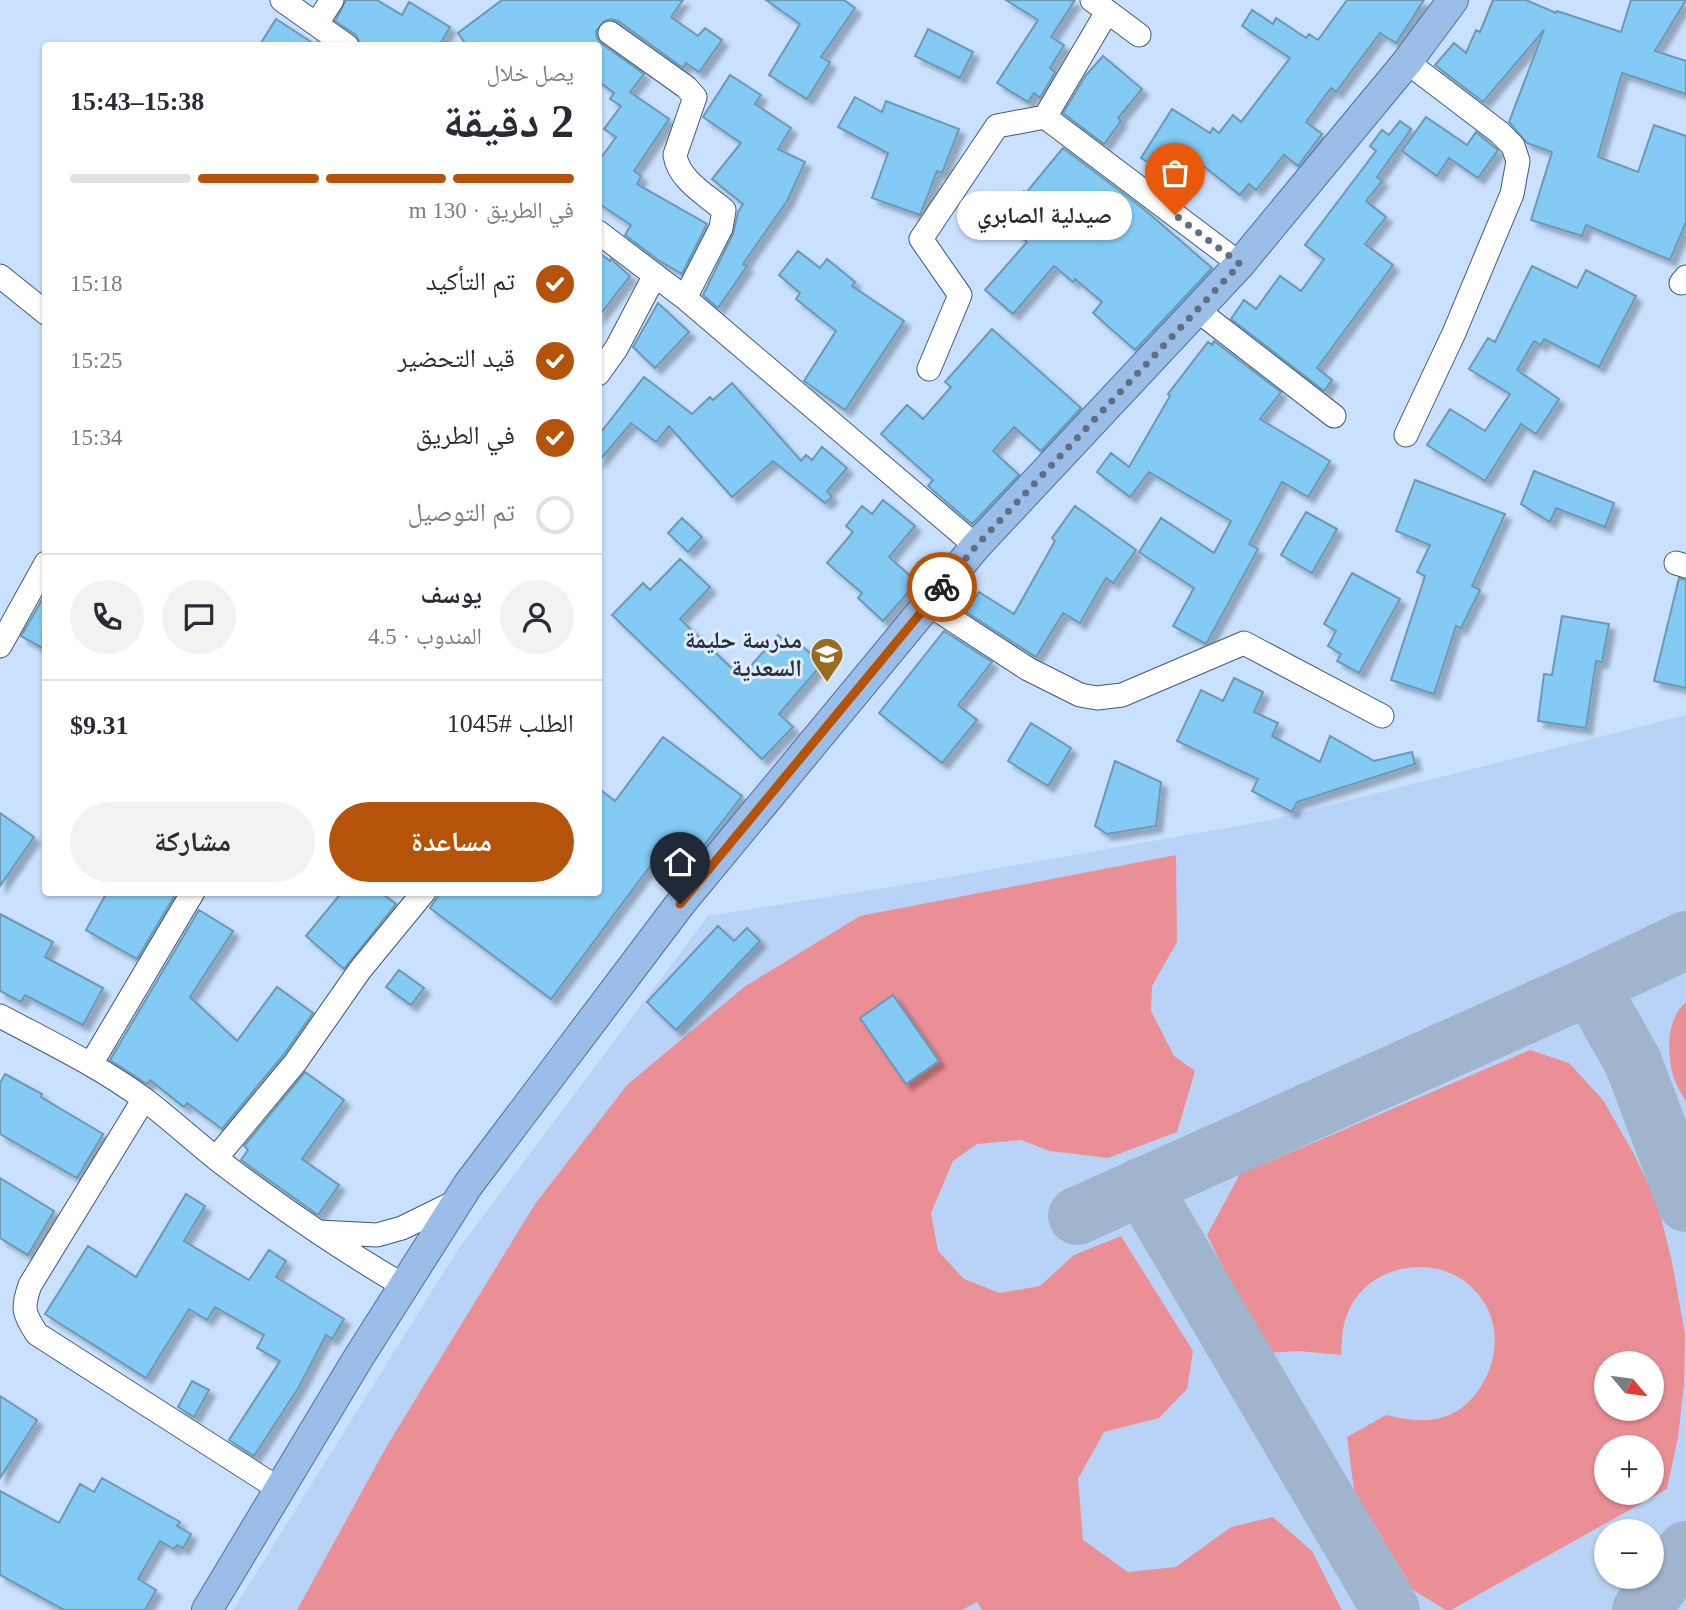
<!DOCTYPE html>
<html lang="ar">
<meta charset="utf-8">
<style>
:root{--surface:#fff;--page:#f2f2f3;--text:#2b2b33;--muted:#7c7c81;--line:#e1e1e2;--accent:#b45309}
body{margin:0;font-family:"Times New Roman","Noto Naskh Arabic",serif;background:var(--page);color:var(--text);direction:rtl;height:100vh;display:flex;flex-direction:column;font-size:26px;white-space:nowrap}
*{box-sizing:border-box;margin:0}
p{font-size:23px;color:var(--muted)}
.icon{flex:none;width:38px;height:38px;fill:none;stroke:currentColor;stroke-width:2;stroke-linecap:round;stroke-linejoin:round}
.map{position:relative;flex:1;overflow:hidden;direction:ltr}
.panel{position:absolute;left:42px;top:42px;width:560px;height:854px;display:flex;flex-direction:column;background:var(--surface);border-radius:7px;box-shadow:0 2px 5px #0004;direction:rtl}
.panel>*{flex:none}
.needle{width:46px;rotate:119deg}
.fabs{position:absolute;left:1594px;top:1351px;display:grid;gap:14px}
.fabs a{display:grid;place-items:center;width:70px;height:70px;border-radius:50%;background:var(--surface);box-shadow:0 2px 5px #0004;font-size:35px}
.pin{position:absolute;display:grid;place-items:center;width:60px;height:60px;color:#fff;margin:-72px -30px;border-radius:50% 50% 50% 0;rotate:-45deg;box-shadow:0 0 7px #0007}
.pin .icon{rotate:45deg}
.courier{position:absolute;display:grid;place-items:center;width:70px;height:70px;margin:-35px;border:5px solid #b45309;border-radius:50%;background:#fff;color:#222;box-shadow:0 2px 9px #0007}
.bubble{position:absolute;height:49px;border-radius:24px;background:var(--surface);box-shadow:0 2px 5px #0004;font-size:23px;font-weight:800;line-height:49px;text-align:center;direction:rtl}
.summary em{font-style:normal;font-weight:800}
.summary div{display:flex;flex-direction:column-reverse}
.summary{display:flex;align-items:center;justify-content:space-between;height:119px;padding:0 28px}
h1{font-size:46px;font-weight:800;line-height:52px}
.bar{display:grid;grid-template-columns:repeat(4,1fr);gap:10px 7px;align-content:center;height:84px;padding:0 28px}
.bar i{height:9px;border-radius:5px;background:var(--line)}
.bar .current{background:var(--accent)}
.bar p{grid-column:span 4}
.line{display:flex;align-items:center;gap:18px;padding:0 28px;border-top:2px solid var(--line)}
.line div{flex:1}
.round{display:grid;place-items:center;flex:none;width:74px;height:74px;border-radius:37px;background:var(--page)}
ol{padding:0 28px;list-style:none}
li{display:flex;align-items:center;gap:21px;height:77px}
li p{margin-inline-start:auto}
li .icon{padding:7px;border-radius:50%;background:var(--accent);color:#fff;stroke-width:4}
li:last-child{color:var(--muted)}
li i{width:38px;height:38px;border:4px solid var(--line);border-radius:50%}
.action{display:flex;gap:14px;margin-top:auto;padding:14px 28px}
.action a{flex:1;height:80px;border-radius:42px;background:var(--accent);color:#fff;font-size:28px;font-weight:800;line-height:80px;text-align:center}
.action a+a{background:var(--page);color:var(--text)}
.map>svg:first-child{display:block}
</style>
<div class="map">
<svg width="1686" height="1610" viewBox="0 0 1686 1610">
<defs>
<filter id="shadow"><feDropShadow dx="6" dy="6" stdDeviation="2" flood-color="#0004"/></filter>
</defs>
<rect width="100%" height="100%" fill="#c9e1ff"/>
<!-- built -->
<path fill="#b8d3f5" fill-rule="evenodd" d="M 1686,715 L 1686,1610 L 233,1610 L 457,1251 L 708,916 L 921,882 L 1271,820 ZM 1606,1363 L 1652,1363 L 1652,1409 L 1606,1409 ZM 1606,1447 L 1652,1447 L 1652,1493 L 1606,1493 ZM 1606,1531 L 1652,1531 L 1652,1577 L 1606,1577 Z"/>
<!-- green -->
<path fill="#eb8f96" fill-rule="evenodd" d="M 1176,855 L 1177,942 L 1152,986 L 1151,1011 L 1174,1056 L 1195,1071 L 1177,1132 L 1108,1158 L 1050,1151 L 1021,1140 L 977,1144 L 953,1161 L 931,1213 L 938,1251 L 964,1279 L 1000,1293 L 1040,1286 L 1074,1255 L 1121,1236 L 1193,1351 L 1187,1389 L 1159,1418 L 1104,1432 L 1078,1479 L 1083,1540 L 1128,1572 L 1176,1567 L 1231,1527 L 1273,1517 L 1312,1551 L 1342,1610 L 982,1610 L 977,1602 L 962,1610 L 297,1610 L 388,1444 L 535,1204 L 627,1085 L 744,987 L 860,916 Z
M 1686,1002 L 1686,1102 C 1682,1094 1676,1085 1673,1076 C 1667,1053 1666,1019 1686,1002 Z
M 1530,1050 L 1569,1063 L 1603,1100 L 1634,1154 L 1658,1205 L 1672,1262 L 1685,1334 L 1684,1385 L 1678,1437 L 1667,1489 L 1451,1610 L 1446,1610 L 1413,1590 L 1354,1490 L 1347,1437 L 1386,1415 C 1419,1423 1450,1425 1474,1396 C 1504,1360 1503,1306 1461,1279 C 1425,1255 1369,1268 1350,1308 C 1342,1323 1342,1338 1341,1355 L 1299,1351 L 1266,1353 L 1207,1235 L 1240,1174 ZM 1652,1363 L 1652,1409 L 1606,1409 L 1606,1363 ZM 1606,1447 L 1652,1447 L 1652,1493 L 1606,1493 Z"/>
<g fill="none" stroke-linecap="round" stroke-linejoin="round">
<!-- taxiway -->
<path stroke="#a0b4ce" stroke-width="58" d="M 1590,986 L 1633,1062 L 1686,1203
M 1142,1186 L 1391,1610
M 1077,1216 L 1590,986 L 1686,940
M 1641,1610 L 1686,1550"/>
</g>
<!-- building -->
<path fill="#83cbf5" stroke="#6d98b2" stroke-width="2" filter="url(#shadow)" d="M 346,0 L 377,0 L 402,15 L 409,2 L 450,27 L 439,46 L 361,46 L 356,35 L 335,21 Z
M 502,0 L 683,0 L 671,17 L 698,36 L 705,28 L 722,40 L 699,72 L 686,63 L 683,68 L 618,21 L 611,19 L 604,21 L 596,31 L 597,38 L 602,44 L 644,74 L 630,92 L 669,119 L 634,171 L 641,176 L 637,184 L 707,224 L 682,274 L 658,260 L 625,235 L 631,225 L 598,203 L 598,162 L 616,137 L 604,129 L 621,106 L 610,99 L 614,93 L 598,81 L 598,46 L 467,46 L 458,33 Z
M 766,0 L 844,0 L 855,8 L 821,57 L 830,62 L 807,99 L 769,75 L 800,24 Z
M 1006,0 L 1075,0 L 1051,37 L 1064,45 L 1050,68 L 1055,72 L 1040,98 L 1034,93 L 1028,102 L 997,83 L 1038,20 Z
M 1347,0 L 1424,0 L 1396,43 L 1380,33 L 1336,92 L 1331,88 L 1306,122 L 1322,134 L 1298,166 L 1284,155 L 1256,190 L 1249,184 L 1240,195 L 1186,152 L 1171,177 L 1141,158 L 1172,109 L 1210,133 L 1213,128 L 1219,133 L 1233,115 L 1241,122 L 1290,58 L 1242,26 L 1252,10 L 1273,24 L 1276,18 L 1306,38 L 1309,34 L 1318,40 Z
M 1493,0 L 1526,0 L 1556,13 L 1557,11 L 1621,32 L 1631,0 L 1686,0 L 1655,51 L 1686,61 L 1686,94 L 1622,73 L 1598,157 L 1638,172 L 1654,125 L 1686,136 L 1686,222 L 1670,260 L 1586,225 L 1582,236 L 1531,220 L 1552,152 L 1527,143 L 1509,122 L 1544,30 L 1483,102 L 1435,65 L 1454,43 L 1466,53 L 1476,30 L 1480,32 Z
M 276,19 L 316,45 L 317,42 L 322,46 L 259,46 Z
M 928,29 L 973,52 L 960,78 L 915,56 Z
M 1103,56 L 1142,89 L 1118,118 L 1121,121 L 1104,144 L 1063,113 L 1086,75 Z
M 730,75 L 761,95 L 755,104 L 791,128 L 778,149 L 805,162 L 787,201 L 743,264 L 747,266 L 718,308 L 703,295 L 733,234 L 738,212 L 743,204 L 712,179 L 741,143 L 703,117 Z
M 855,97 L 882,112 L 886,101 L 959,129 L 942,173 L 937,171 L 920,215 L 872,198 L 888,153 L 838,127 Z
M 1426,117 L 1467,145 L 1476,132 L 1498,150 L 1478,178 L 1449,158 L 1437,176 L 1402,151 Z
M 1400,121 L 1411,129 L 1377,177 L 1382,181 L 1366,201 L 1386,217 L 1365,244 L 1393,265 L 1317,368 L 1332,380 L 1324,391 L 1231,319 L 1244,300 L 1256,309 L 1280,276 L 1301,291 L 1324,259 L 1305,245 L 1376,151 L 1370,146 L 1382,130 L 1389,135 Z
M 1063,148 L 1145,210 L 1212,268 L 1135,350 L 1093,313 L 1102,302 L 1075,279 L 1073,282 L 1054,266 L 1013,314 L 985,290 L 1027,242 L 1000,218 L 1024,191 L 1026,193 Z
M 798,251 L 820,268 L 827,259 L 855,282 L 852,286 L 904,321 L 845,410 L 804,381 L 836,331 L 796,299 L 800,293 L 779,275 Z
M 598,252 L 610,261 L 611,259 L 630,276 L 598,317 Z
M 1532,266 L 1577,288 L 1586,270 L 1636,296 L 1599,367 L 1544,339 L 1541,345 L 1534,341 L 1517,370 L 1559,399 L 1536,434 L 1521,424 L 1485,481 L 1427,445 L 1450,409 L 1485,431 L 1510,394 L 1469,369 L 1488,338 L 1495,342 Z
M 658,303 L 689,332 L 655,368 L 633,347 Z
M 992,329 L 1081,408 L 1041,451 L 1014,427 L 993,451 L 1019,475 L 972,524 L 928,486 L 933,480 L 881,434 L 907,405 L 923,419 L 951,387 L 945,382 Z
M 1214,341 L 1281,392 L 1260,419 L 1330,461 L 1308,497 L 1282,482 L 1249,544 L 1258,549 L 1206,644 L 1173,626 L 1194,588 L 1139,552 L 1161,518 L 1214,553 L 1231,521 L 1149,472 L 1130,497 L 1097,472 L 1111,453 L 1129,467 L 1170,396 L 1168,394 L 1208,342 L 1212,345 Z
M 644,377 L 692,414 L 710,397 L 713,400 L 732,383 L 801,461 L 806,455 L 812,460 L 822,447 L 847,468 L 827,491 L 832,497 L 825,503 L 773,461 L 732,497 L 669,426 L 656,442 L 631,423 L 598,462 L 598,436 Z
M 1534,471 L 1614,503 L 1605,527 L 1556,508 L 1550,522 L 1521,504 Z
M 1415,480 L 1505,514 L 1472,586 L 1480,590 L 1461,628 L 1456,626 L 1434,694 L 1391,680 L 1425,576 L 1417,572 L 1430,545 L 1396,531 Z
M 883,500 L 915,526 L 889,557 L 917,582 L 883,621 L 858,598 L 862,593 L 827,563 L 853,532 L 846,526 L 862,506 L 872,514 Z
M 1075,506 L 1136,550 L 1113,583 L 1106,578 L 1080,623 L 1063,613 L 1036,657 L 966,612 L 979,592 L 1014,614 L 1055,541 L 1052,538 Z
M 1306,512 L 1337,529 L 1312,573 L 1281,555 Z
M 682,518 L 702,537 L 688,552 L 668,533 Z
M 680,559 L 710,587 L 680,619 L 741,677 L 778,635 L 795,650 L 800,644 L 822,664 L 779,714 L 793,727 L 762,759 L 612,615 L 643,583 L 650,590 Z
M 1352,573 L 1400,599 L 1359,673 L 1337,661 L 1341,654 L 1328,646 L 1336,631 L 1324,624 Z
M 1679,578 L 1686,580 L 1686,688 L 1654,681 Z
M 46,593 L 46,650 L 21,636 Z
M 1562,616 L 1609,624 L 1602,662 L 1596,661 L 1586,728 L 1538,721 L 1544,674 L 1552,675 Z
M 944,631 L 992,662 L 958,705 L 977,720 L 942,763 L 879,713 Z
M 1234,678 L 1263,692 L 1254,712 L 1278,723 L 1272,736 L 1320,762 L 1330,736 L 1374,761 L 1412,752 L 1415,764 L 1297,802 L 1292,812 L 1252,791 L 1258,779 L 1177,741 L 1201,690 L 1223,701 Z
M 1031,723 L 1071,748 L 1048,786 L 1008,761 Z
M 663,737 L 742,796 L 678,879 L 654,861 L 551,999 L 430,908 L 441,892 L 598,892 L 598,788 L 615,801 Z
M 1115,761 L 1161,782 L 1156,826 L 1107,834 L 1095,826 Z
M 0,813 L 34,837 L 0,886 Z
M 107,892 L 172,892 L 175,895 L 137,959 L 86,930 Z
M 342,892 L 380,892 L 396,904 L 344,969 L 306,936 Z
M 199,910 L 233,931 L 190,997 L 237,1041 L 277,987 L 313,1013 L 284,1054 L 222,1129 L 187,1103 L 184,1107 L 150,1080 L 147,1084 L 110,1060 Z
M 0,914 L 53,942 L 45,957 L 103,988 L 83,1025 L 25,995 L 21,1002 L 0,991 Z
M 718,926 L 734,941 L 747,928 L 760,941 L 676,1030 L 647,1002 Z
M 399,970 L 424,988 L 411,1005 L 386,987 Z
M 893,995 L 939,1061 L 906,1084 L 860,1018 Z
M 305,1072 L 344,1100 L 302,1159 L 339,1185 L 318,1215 L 241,1160 L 248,1150 L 244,1146 Z
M 5,1074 L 42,1094 L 41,1097 L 103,1134 L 77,1178 L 0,1134 L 0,1083 Z
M 0,1178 L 54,1211 L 28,1255 L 0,1238 Z
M 186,1194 L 205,1206 L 184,1241 L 249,1280 L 269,1250 L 286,1261 L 276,1277 L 344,1319 L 332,1339 L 326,1335 L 299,1387 L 254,1456 L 229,1440 L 280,1361 L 257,1348 L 264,1335 L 215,1307 L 207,1320 L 189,1309 L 146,1378 L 45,1314 L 88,1246 L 136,1277 Z
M 192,1381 L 209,1390 L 194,1417 L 178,1407 Z
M 0,1396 L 37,1420 L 0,1478 Z
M 102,1478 L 180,1522 L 177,1526 L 191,1534 L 183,1548 L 177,1545 L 174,1549 L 160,1541 L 138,1579 L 156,1590 L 145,1610 L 64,1610 L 0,1575 L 0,1491 L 59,1523 L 80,1484 L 94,1492 Z"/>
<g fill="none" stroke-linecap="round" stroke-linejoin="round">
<defs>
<path id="minor" d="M 282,0 L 347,46
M 1092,0 L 1139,35
M 317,23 L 332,0
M 610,33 L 686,87 L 695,97 L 675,155 C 678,179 706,195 724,210 L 721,228 L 685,298
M 1045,117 L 1107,12
M 598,232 L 685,298 L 976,546
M 0,276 L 46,313
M 1681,283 L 1686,277
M 1197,310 L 1334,416
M 929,369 L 960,295 L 921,239 L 997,126 L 1045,117 L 1240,264
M 598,374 L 616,349 L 655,275
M 1406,435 L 1454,333 L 1512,194 L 1518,161 L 1513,146 L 1499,132 L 1407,62
M 1676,563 L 1686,566
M 927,603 L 1028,669 L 1080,695 L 1097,698 L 1122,695 L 1244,643 L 1382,716
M 0,646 L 46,563
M 0,1016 C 49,1042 99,1066 144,1099 C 169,1118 193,1140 218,1160 C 278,1206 339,1248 404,1286
M 91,1064 L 193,892
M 144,1099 L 30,1285 C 22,1308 23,1313 37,1334 L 279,1489
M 216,1158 L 295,1063 L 360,970 L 424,892
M 318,1232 L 377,1235 L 402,1228 L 459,1200"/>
<path id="major" d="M 207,1610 L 357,1360 L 468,1185 L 680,904 L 976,546 L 1240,264 L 1407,62 L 1453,0"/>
</defs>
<!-- minor casing -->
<use href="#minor" stroke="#405979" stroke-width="25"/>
<!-- major casing -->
<use href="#major" stroke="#4870a4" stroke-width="32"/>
<!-- minor -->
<use href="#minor" stroke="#fff" stroke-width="23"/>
<!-- major -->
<use href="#major" stroke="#9bbee9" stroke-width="30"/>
</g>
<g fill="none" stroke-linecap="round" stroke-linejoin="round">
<!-- done -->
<path stroke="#606f84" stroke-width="7" stroke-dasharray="0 12.6" d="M 942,587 L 976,546 L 1240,264 L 1175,215"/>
<!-- route -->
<path stroke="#b45309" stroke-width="9" d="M 680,904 L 942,587"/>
</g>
<!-- icons -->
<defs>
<symbol id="school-pin" viewBox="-11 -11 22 30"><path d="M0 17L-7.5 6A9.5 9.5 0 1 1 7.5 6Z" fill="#9b6c1e" stroke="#e1edfc"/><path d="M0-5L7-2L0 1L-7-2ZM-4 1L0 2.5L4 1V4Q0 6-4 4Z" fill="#fff"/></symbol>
</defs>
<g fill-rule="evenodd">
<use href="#school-pin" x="808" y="635" width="38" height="52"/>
</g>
<g text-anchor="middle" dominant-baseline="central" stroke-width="6" stroke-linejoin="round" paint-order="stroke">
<!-- poi labels -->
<g font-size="24" font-weight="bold" fill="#273241" stroke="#e1edfc" text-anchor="end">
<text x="802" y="640">مدرسة حليمة<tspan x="802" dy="28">السعدية</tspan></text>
</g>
</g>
</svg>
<div class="fabs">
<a><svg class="needle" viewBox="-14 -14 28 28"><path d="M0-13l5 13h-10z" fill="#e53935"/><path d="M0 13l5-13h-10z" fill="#7c7c81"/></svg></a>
<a>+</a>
<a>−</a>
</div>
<div class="pin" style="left:1175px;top:215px;background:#ea580c"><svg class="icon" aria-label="bag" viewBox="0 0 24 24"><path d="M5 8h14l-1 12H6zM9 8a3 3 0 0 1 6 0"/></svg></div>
<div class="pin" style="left:680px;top:904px;background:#1f2937"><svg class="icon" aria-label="home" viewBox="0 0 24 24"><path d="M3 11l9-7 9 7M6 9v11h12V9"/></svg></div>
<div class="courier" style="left:942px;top:587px"><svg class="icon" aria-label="bike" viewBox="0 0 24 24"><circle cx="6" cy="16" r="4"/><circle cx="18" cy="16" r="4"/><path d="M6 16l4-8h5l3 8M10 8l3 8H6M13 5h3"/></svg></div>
<div class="bubble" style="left:957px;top:191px;width:175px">صيدلية الصابري</div>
<section class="panel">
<div class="summary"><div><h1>2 دقيقة</h1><p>يصل خلال</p></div><em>15:38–15:43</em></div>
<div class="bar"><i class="current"></i><i class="current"></i><i class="current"></i><i></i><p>في الطريق · 130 m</p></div>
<ol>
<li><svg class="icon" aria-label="check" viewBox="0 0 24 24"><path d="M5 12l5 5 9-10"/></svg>تم التأكيد<p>15:18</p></li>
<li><svg class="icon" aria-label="check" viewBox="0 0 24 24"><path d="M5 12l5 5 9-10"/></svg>قيد التحضير<p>15:25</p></li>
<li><svg class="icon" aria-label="check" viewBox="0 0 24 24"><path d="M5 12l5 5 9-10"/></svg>في الطريق<p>15:34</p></li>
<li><i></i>تم التوصيل</li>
</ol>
<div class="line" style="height:126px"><a class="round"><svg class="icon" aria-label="person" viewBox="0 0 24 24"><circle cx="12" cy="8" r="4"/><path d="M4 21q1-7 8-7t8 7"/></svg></a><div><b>يوسف</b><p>المندوب · 4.5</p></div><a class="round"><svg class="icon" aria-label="chat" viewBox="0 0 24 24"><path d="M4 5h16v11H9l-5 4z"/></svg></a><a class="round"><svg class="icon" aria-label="phone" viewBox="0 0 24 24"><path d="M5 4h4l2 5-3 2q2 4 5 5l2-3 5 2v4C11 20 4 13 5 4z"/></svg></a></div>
<div class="line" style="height:91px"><div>الطلب #1045</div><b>$9.31</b></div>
<div class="action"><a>مساعدة</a><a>مشاركة</a></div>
</section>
</div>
